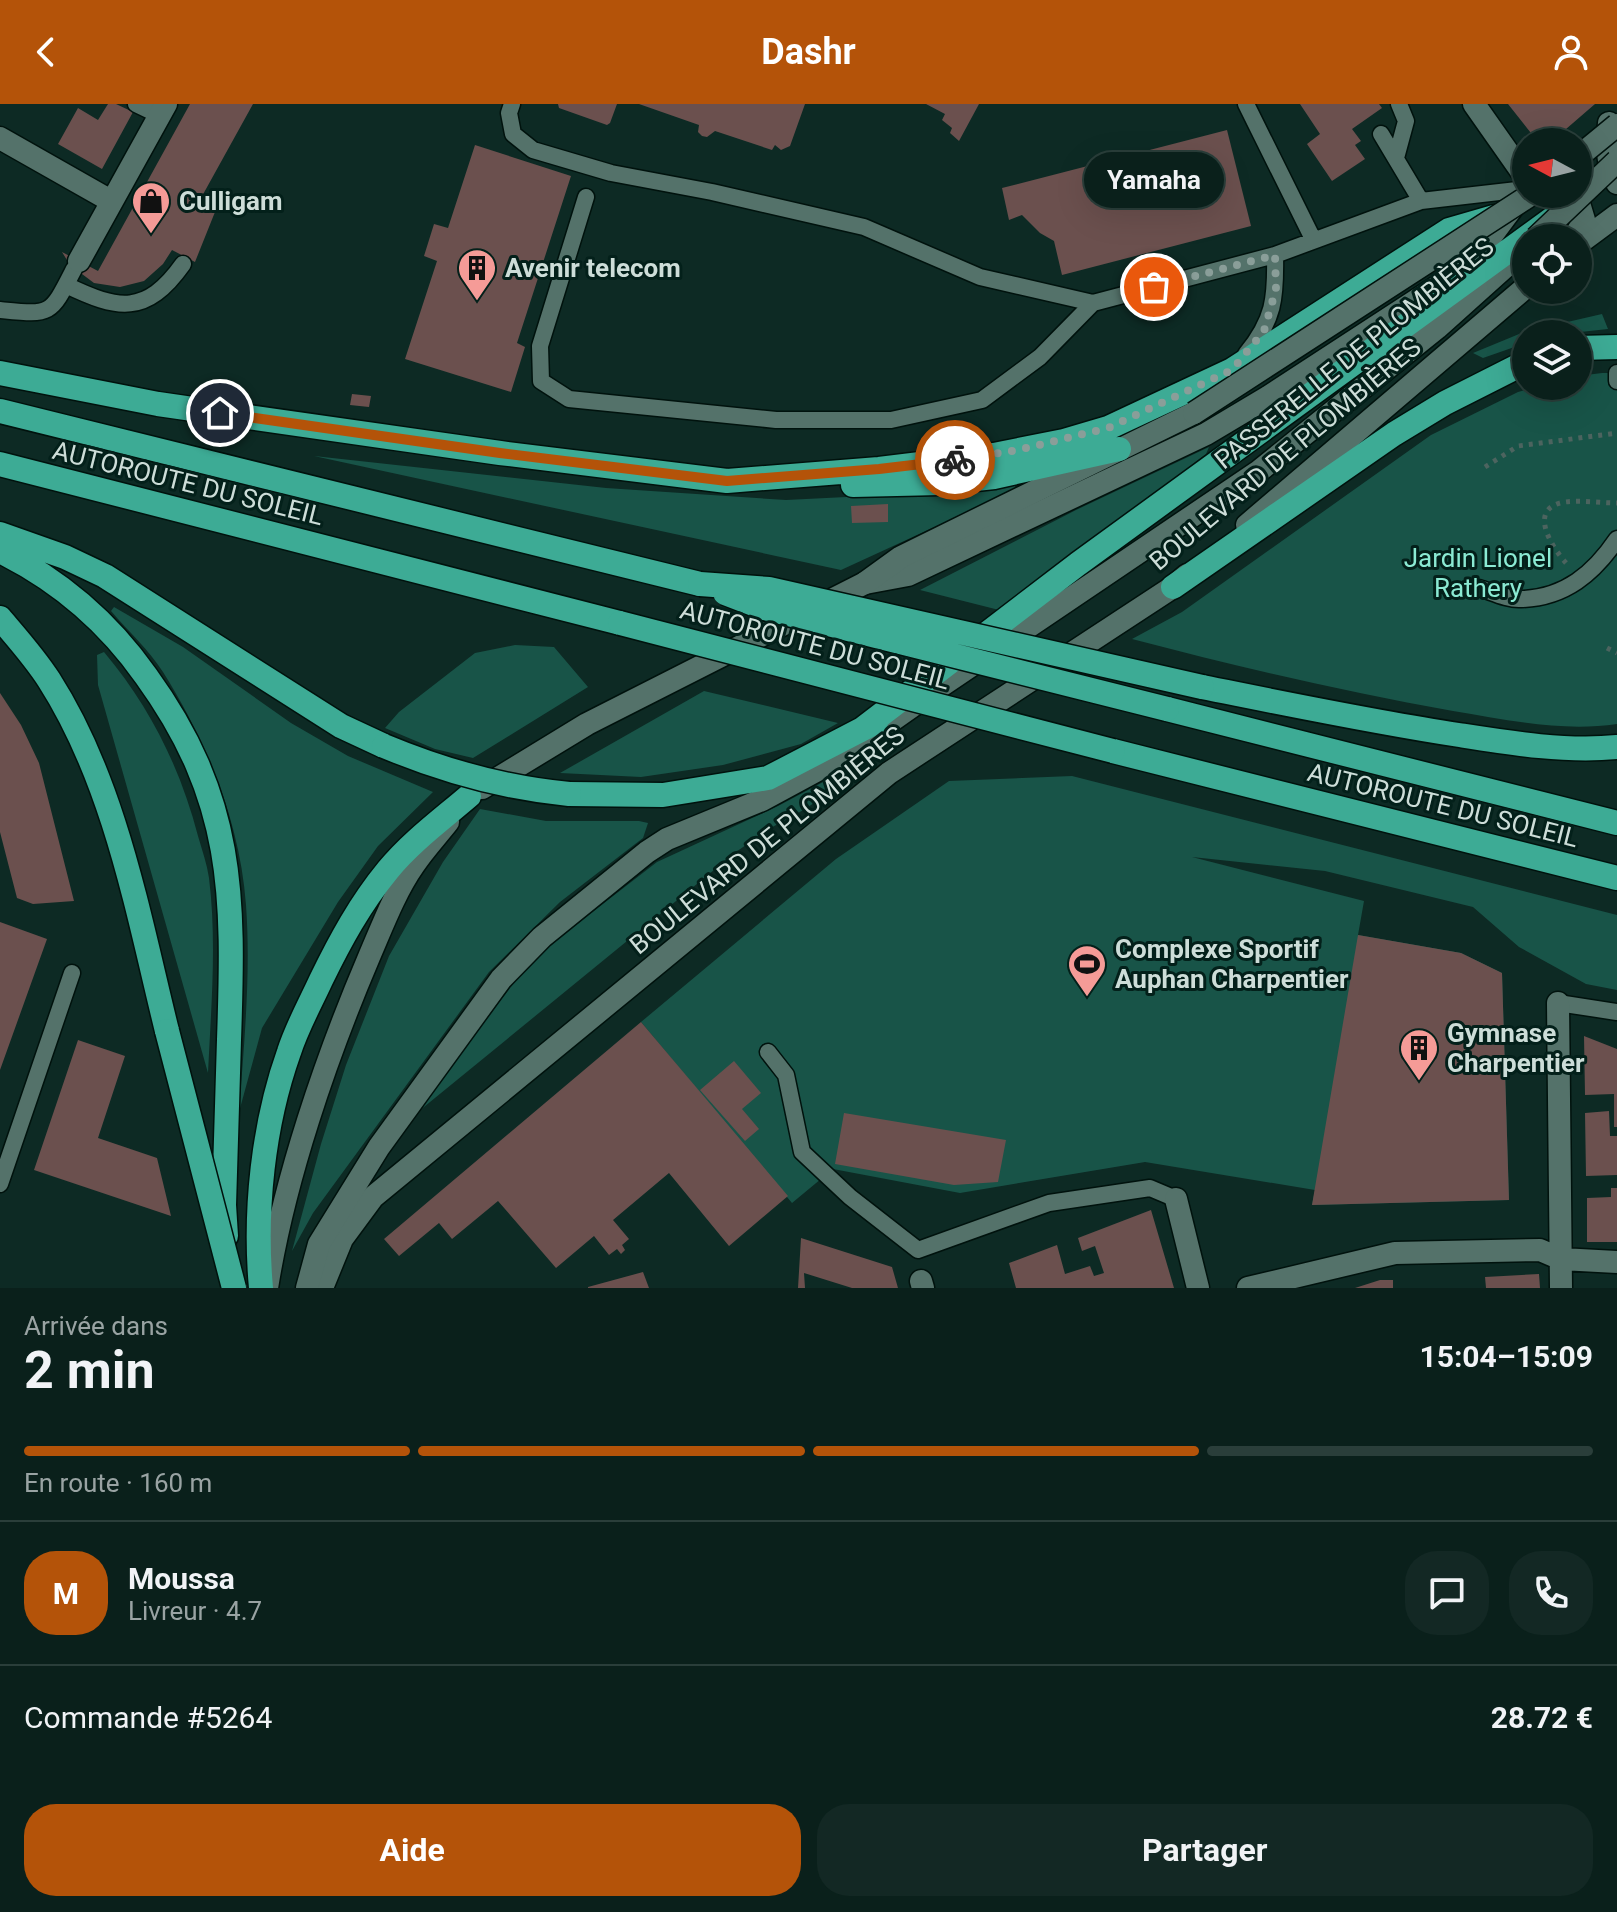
<!DOCTYPE html>
<html lang="fr">
<meta charset="utf-8">
<style>
:root{--surface:#0a201b;--page:#132824;--text:#f1f3f6;--muted:#99a3a3;--line:#2a3e3a;--accent:#b45309}
body{margin:0;font-family:Roboto,sans-serif;background:var(--page);color:var(--text);height:100vh;display:flex;flex-direction:column;font-size:30px;white-space:nowrap}
*{box-sizing:border-box;margin:0}
p{font-size:26px;color:var(--muted)}
.icon{flex:none;width:44px;height:44px;fill:none;stroke:currentColor;stroke-width:2;stroke-linecap:round;stroke-linejoin:round}
.map{position:relative;height:1184px;overflow:hidden}
.drawer{display:flex;flex-direction:column;background:var(--surface);flex:1}
.drawer>*{flex:none}
.needle{width:52px;rotate:277deg}
.buttons{position:absolute;left:1512px;top:24px;display:grid;gap:16px}
.buttons a{display:grid;place-items:center;width:80px;height:80px;border-radius:50%;background:var(--surface);box-shadow:0 8px 32px #0002,0 0 0 2px var(--line);font-size:40px}
.pin{position:absolute;display:grid;place-items:center;width:68px;height:68px;color:#fff;margin:-34px;border:4px solid #fff;border-radius:50%;box-shadow:0 2px 8px #0007}
.courier{position:absolute;display:grid;place-items:center;width:80px;height:80px;margin:-40px;border:6px solid #b45309;border-radius:50%;background:#fff;color:#222;box-shadow:0 2px 10px #0007}
.bubble{position:absolute;height:56px;border-radius:28px;background:var(--surface);box-shadow:0 8px 32px #0002,0 0 0 2px var(--line);font-size:26px;font-weight:700;line-height:56px;text-align:center}
.summary em{font-style:normal;font-weight:700}
.summary div{display:flex;flex-direction:column-reverse}
.summary{display:flex;align-items:center;justify-content:space-between;height:136px;padding:0 24px}
h1{font-size:52px;font-weight:700;line-height:60px}
.bar{display:grid;grid-template-columns:repeat(4,1fr);gap:12px 8px;align-content:center;height:96px;padding:0 24px}
.bar i{height:10px;border-radius:6px;background:var(--line)}
.bar .selected{background:var(--accent)}
.bar p{grid-column:span 4}
.line{display:flex;align-items:center;gap:20px;padding:0 24px;border-top:2px solid var(--line)}
.line div{flex:1}
.round{display:grid;place-items:center;flex:none;width:84px;height:84px;border-radius:32px;background:var(--page)}
.primary-button{display:flex;gap:16px;margin-top:auto;padding:16px 24px}
.primary-button a{flex:1;height:92px;border-radius:32px;background:var(--accent);color:#fff;font-size:32px;font-weight:700;line-height:92px;text-align:center}
.primary-button a+a{background:var(--page);color:var(--text)}
header{display:flex;justify-content:space-between;align-items:center;height:104px;padding:0 24px;background:var(--accent);color:#fff;font-size:36px;font-weight:700}
.map>svg:first-child{display:block}
</style>
<header><svg class="icon" aria-label="back" viewBox="0 0 24 24"><path d="M15 5l-7 7 7 7"/></svg>Dashr<svg class="icon" aria-label="person" viewBox="0 0 24 24"><circle cx="12" cy="8" r="4"/><path d="M4 21q1-7 8-7t8 7"/></svg></header>
<div class="map">
<svg width="1617" height="1184" viewBox="0 0 1617 1184">
<rect width="100%" height="100%" fill="#0d2a24"/>
<!-- green -->
<path fill="#185448" d="M 1602,210 L 1608,225 L 1562,230 L 1526,230 L 1526,239 L 1483,254 L 1473,249 L 1524,228 Z
M 1602,269 L 1617,269 L 1617,620 C 1562,628 1507,616 1453,607 C 1345,588 1239,563 1132,535 L 1182,508 L 1431,331 L 1518,288 L 1539,282 L 1578,282 L 1578,272 Z
M 1209,343 L 1206,350 L 1003,507 L 920,486 L 1076,406 Z
M 314,352 L 606,384 L 786,396 L 947,388 L 1015,380 L 1015,386 L 841,466 Z
M 114,503 L 183,543 L 291,619 L 348,652 L 433,688 L 378,742 L 338,798 L 262,924 L 239,1008 C 244,940 251,870 246,801 C 240,718 207,638 163,568 C 149,546 128,527 111,507 Z
M 515,541 L 554,543 L 588,583 L 473,654 L 435,645 L 385,624 L 399,608 L 475,549 Z
M 104,548 C 150,603 180,663 198,732 C 202,746 207,760 209,774 C 217,838 211,905 208,969 L 98,581 L 97,551 Z
M 704,587 L 838,619 L 801,640 L 723,661 L 641,673 L 560,669 Z
M 887,644 L 807,704 L 767,726 L 736,748 L 419,1007 L 423,995 L 521,870 L 551,840 L 657,758 L 778,702 Z
M 1072,672 L 1617,811 L 1617,886 L 1586,880 L 1519,843 L 1473,803 L 1325,767 L 1192,753 L 1364,797 L 1358,831 L 1461,849 L 1502,869 L 1509,1096 L 1312,1101 L 1315,1086 L 1145,1058 L 960,1089 L 833,1065 L 792,1099 L 641,918 L 836,755 L 949,677 Z
M 480,705 L 546,717 L 639,717 L 648,719 L 643,734 L 560,798 L 489,868 L 313,1109 L 292,1147 L 321,1040 L 346,961 L 389,852 L 443,758 Z"/>
<!-- building -->
<path fill="#6b504e" d="M 108,0 L 116,0 L 133,8 L 102,65 L 58,40 L 78,4 L 98,16 Z
M 190,0 L 253,0 L 201,94 L 217,103 L 195,158 L 172,146 L 163,160 L 144,177 L 120,183 L 94,179 L 70,161 L 62,148 L 98,167 Z
M 558,0 L 617,0 L 610,19 L 607,21 L 559,4 Z
M 639,0 L 805,0 L 790,42 L 781,46 L 775,41 L 772,46 L 715,27 L 707,33 L 702,32 L 698,28 L 699,21 Z
M 926,0 L 979,0 L 959,37 L 950,29 L 952,24 L 942,16 L 945,10 Z
M 1300,0 L 1379,0 L 1382,4 L 1352,25 L 1361,37 L 1355,41 L 1365,55 L 1332,77 L 1307,40 L 1320,30 Z
M 1508,0 L 1595,0 L 1551,38 L 1538,38 Z
M 1227,26 L 1251,122 L 1062,171 L 1054,137 L 1040,129 L 1022,111 L 1009,116 L 1002,84 Z
M 475,41 L 571,72 L 517,239 L 525,243 L 511,288 L 405,255 L 437,157 L 424,152 L 434,120 L 448,124 Z
M 352,290 L 371,292 L 369,303 L 350,301 Z
M 888,400 L 888,418 L 852,419 L 851,402 Z
M 0,589 L 21,621 L 39,659 L 74,797 L 33,800 L 17,794 L 0,728 Z
M 0,818 L 47,835 L 0,966 Z
M 1358,831 L 1461,849 L 1502,869 L 1509,1096 L 1312,1101 Z
M 641,918 L 788,1092 L 729,1142 L 669,1069 L 613,1116 L 629,1135 L 622,1141 L 625,1146 L 621,1150 L 617,1145 L 609,1151 L 594,1132 L 556,1164 L 498,1097 L 452,1135 L 439,1119 L 399,1152 L 384,1135 Z
M 1584,932 L 1617,945 L 1617,1023 L 1614,1023 L 1614,990 L 1585,991 Z
M 78,936 L 125,952 L 98,1034 L 157,1054 L 171,1112 L 34,1066 Z
M 734,957 L 761,989 L 742,1005 L 759,1025 L 745,1037 L 700,986 Z
M 1609,1007 L 1610,1032 L 1617,1032 L 1617,1071 L 1586,1072 L 1585,1009 Z
M 844,1009 L 1006,1036 L 998,1078 L 954,1081 L 835,1060 Z
M 1611,1084 L 1617,1084 L 1617,1138 L 1587,1138 L 1587,1094 L 1611,1093 Z
M 1151,1106 L 1174,1184 L 1016,1184 L 1009,1159 L 1057,1141 L 1065,1170 L 1090,1162 L 1094,1172 L 1104,1169 L 1095,1142 L 1082,1147 L 1078,1134 Z
M 801,1134 L 892,1163 L 898,1184 L 852,1184 L 804,1169 L 805,1184 L 798,1184 Z
M 643,1168 L 649,1184 L 588,1184 L 588,1183 Z
M 1539,1170 L 1540,1184 L 1486,1184 L 1485,1173 Z
M 1380,1176 L 1393,1176 L 1393,1184 L 1355,1184 Z"/>
<g fill="none" stroke-linecap="round" stroke-linejoin="round">
<defs>
<path id="service" d="M 136,0 L 159,11
M 512,0 L 509,9 L 513,30 L 533,46 L 611,69 L 712,88 L 864,123 L 980,173 L 1093,199 L 1275,151 L 1421,97 L 1526,85
M 1246,0 L 1313,135
M 1381,30 L 1421,97
M 1396,54 L 1406,17 L 1399,0
M 586,93 L 540,242 L 541,277 L 569,295 L 776,316 L 891,316 L 982,296 L 1040,253 L 1093,199
M 66,181 C 118,206 146,212 183,160
M 0,206 C 52,211 50,212 74,165
M 1246,250 C 1274,216 1276,194 1275,151
M 1617,269 L 1617,277
M 1479,484 C 1492,488 1508,496 1521,495 C 1565,494 1594,469 1617,435
M 1558,899 L 1617,908
M 768,948 L 786,971 L 802,1048 L 850,1093 L 918,1146 L 1049,1099 L 1150,1084 L 1176,1095
M 0,1080 L 72,869"/>
<path id="minor" d="M 1609,19 C 1607,40 1606,61 1617,79
M 0,34 L 111,97
M 79,157 L 166,0
M 1558,899 L 1561,1184
M 1176,1095 L 1198,1184
M 921,1177 L 923,1184
M 1248,1184 L 1395,1149 L 1540,1146 L 1561,1155 L 1617,1158"/>
<path id="tertiary" d="M 1474,0 L 1526,74
M 1573,90 L 1578,96 L 1584,116 L 1574,134
M 1578,140 L 1617,111
M 1247,421 L 1526,183
M 865,479 L 908,471 L 1206,330 L 1268,293 L 1469,162 L 1513,103
M 267,1184 C 284,1076 326,954 369,853 C 382,823 395,788 414,761 C 424,746 437,732 448,718
M 322,1184 L 342,1135 L 373,1093 L 889,669 L 1173,483 L 1187,471"/>
<path id="secondary" d="M 482,684 L 587,620 L 865,479 L 901,453 L 1194,309
M 307,1184 L 319,1140 L 379,1043 L 501,875 L 542,833 L 647,748 L 667,735 L 762,696 L 836,656 L 938,584 L 1259,367 L 1437,224 L 1525,145"/>
<path id="motorway" d="M 1578,244 L 1617,243
M 0,269 L 158,300 L 500,349 L 727,377 L 879,365 L 994,351 L 1064,337 L 1108,324 L 1232,266 L 1449,126 L 1494,113
M 0,307 L 700,480
M 0,360 L 620,519
M 853,381 L 940,379 L 994,373 L 1119,345
M 0,430 L 65,453 L 105,472 L 341,622 L 384,642
M 0,447 C 59,476 108,518 146,572 C 235,695 234,791 229,936 C 227,991 226,1046 224,1101 L 226,1132
M 1173,483 L 1394,330 L 1445,299 L 1526,258
M 0,514 C 17,534 35,554 49,576 C 115,679 138,810 167,927
M 1202,583 C 1287,600 1373,618 1459,631 C 1510,639 1565,648 1617,643
M 1167,605 L 1617,719
M 861,626 L 1078,460 L 1552,115
M 1113,647 L 1617,774
M 569,690 L 663,691 L 768,674 L 876,618
M 261,1184 C 254,1107 263,1021 289,948 C 297,923 310,900 321,876 C 340,837 360,800 388,766 C 411,738 441,716 469,692"/>
</defs>
<!-- service casing -->
<use href="#service" stroke="#00120d" stroke-width="19"/>
<!-- minor casing -->
<use href="#minor" stroke="#00120d" stroke-width="25"/>
<!-- tertiary casing -->
<use href="#tertiary" stroke="#00120d" stroke-width="25"/>
<!-- secondary casing -->
<use href="#secondary" stroke="#00120d" stroke-width="25"/>
<!-- motorway casing -->
<use href="#motorway" stroke="#00120d" stroke-width="27"/>
<!-- path -->
<path stroke="#4c645f" stroke-width="5" stroke-dasharray="4 6" stroke-linecap="butt" d="M 1485,363 L 1518,342 L 1617,329
M 1566,459 C 1552,443 1526,404 1565,398 C 1581,396 1600,399 1617,399
M 1607,544 L 1617,549"/>
<!-- service -->
<use href="#service" stroke="#54726a" stroke-width="16"/>
<!-- minor -->
<use href="#minor" stroke="#54726a" stroke-width="22"/>
<!-- tertiary -->
<use href="#tertiary" stroke="#54726a" stroke-width="22"/>
<!-- secondary -->
<use href="#secondary" stroke="#54726a" stroke-width="22"/>
<!-- motorway -->
<use href="#motorway" stroke="#3dab95" stroke-width="24"/>
<defs>
<path id="secondary-bridge" d="M 1578,53 L 1617,21
M 1536,134 L 1617,57
M 1194,309 L 1532,90"/>
<path id="motorway-bridge" d="M 700,480 L 769,485 L 1202,583
M 725,489 L 764,504 L 1167,605
M 620,519 L 1113,647
M 384,642 C 444,667 504,684 569,690
M 167,927 L 234,1184"/>
</defs>
<!-- secondary-bridge casing -->
<use href="#secondary-bridge" stroke="#00120d" stroke-width="25" stroke-linecap="butt"/>
<!-- motorway-bridge casing -->
<use href="#motorway-bridge" stroke="#00120d" stroke-width="27" stroke-linecap="butt"/>
<!-- secondary-bridge -->
<use href="#secondary-bridge" stroke="#54726a" stroke-width="22"/>
<!-- motorway-bridge -->
<use href="#motorway-bridge" stroke="#3dab95" stroke-width="24"/>
</g>
<g fill="none" stroke-linecap="round" stroke-linejoin="round">
<!-- done -->
<path stroke="#8a9e99" stroke-width="8" stroke-dasharray="0 14.4" d="M 955,356 L 1018,346 L 1108,324 L 1232,266 L 1264,227 L 1276,185 L 1275,151 L 1154,183"/>
<!-- route -->
<path stroke="#b45309" stroke-width="10" d="M 220,309 L 500,349 L 727,377 L 879,365 L 955,356"/>
</g>
<!-- icons -->
<defs>
<symbol id="shop-pin" viewBox="-11 -11 22 30"><path d="M0 17L-7.5 6A9.5 9.5 0 1 1 7.5 6Z" fill="#f59b97" stroke="#03201a"/><path d="M-5-2.5h2.3a2.7 3.5 0 0 1 5.4 0H5L5.5 6h-11ZM-1.5-2.5h3a1.5 2.3 0 0 0-3 0Z" fill="#111"/></symbol>
<symbol id="building-pin" viewBox="-11 -11 22 30"><path d="M0 17L-7.5 6A9.5 9.5 0 1 1 7.5 6Z" fill="#f59b97" stroke="#03201a"/><path d="M-4-6H4V6H1V3H-1V6H-4ZM-2.5-4.3h1.7v1.8h-1.7ZM.8-4.3h1.7v1.8H.8ZM-2.5-1h1.7V.8h-1.7ZM.8-1h1.7V.8H.8Z" fill="#111"/></symbol>
<symbol id="stadium-pin" viewBox="-11 -11 22 30"><path d="M0 17L-7.5 6A9.5 9.5 0 1 1 7.5 6Z" fill="#f59b97" stroke="#03201a"/><path d="M0-5a6.5 5 0 1 0 0 10a6.5 5 0 1 0 0-10ZM-3.5-1.8h7v3.6h-7Z" fill="#111"/></symbol>
</defs>
<g fill-rule="evenodd">
<use href="#shop-pin" x="129" y="75" width="44" height="60"/>
<use href="#building-pin" x="455" y="142" width="44" height="60"/>
<use href="#stadium-pin" x="1065" y="838" width="44" height="60"/>
<use href="#building-pin" x="1397" y="922" width="44" height="60"/>
</g>
<g text-anchor="middle" dominant-baseline="central" stroke-width="6" stroke-linejoin="round" paint-order="stroke">
<!-- poi labels -->
<g font-size="26" font-weight="bold" fill="#cdddd8" stroke="#03201a" text-anchor="start">
<text x="179" y="97">Culligam</text>
<text x="505" y="164">Avenir telecom</text>
<text x="1115" y="845">Complexe Sportif<tspan x="1115" dy="30">Auphan Charpentier</tspan></text>
<text x="1447" y="929">Gymnase<tspan x="1447" dy="30">Charpentier</tspan></text>
</g>
<!-- street labels -->
<g font-size="26" fill="#cdddd8" stroke="#03201a">
<text transform="translate(1354 249) rotate(-39)">PASSERELLE DE PLOMBIÈRES</text>
<text transform="translate(1285 350) rotate(-40)">BOULEVARD DE PLOMBIÈRES</text>
<text transform="translate(188 379) rotate(14)">AUTOROUTE DU SOLEIL</text>
<text transform="translate(815 541) rotate(15)">AUTOROUTE DU SOLEIL</text>
<text transform="translate(1443 701) rotate(14)">AUTOROUTE DU SOLEIL</text>
<text transform="translate(767 736) rotate(-39)">BOULEVARD DE PLOMBIÈRES</text>
</g>
<!-- park labels -->
<g font-size="26" fill="#8bead3" stroke="#03201a">
<text x="1478" y="454">Jardin Lionel<tspan x="1478" dy="30">Rathery</tspan></text>
</g>
</g>
</svg>
<div class="buttons">
<a><svg class="needle" viewBox="-14 -14 28 28"><path d="M0-13l5 13h-10z" fill="#e53935"/><path d="M0 13l5-13h-10z" fill="#99a3a3"/></svg></a>
<a><svg class="icon" aria-label="locate" viewBox="0 0 24 24"><circle cx="12" cy="12" r="6"/><path d="M12 2v4M12 18v4M2 12h4M18 12h4"/></svg></a>
<a><svg class="icon" aria-label="layers" viewBox="0 0 24 24"><path d="M12 4l9 5-9 5-9-5zM3 14l9 5 9-5"/></svg></a>
</div>
<div class="pin" style="left:1154px;top:183px;background:#ea580c"><svg class="icon" aria-label="bag" viewBox="0 0 24 24"><path d="M5 8h14l-1 12H6zM9 8a3 3 0 0 1 6 0"/></svg></div>
<div class="pin" style="left:220px;top:309px;background:#1f2937"><svg class="icon" aria-label="home" viewBox="0 0 24 24"><path d="M3 11l9-7 9 7M6 9v11h12V9"/></svg></div>
<div class="courier" style="left:955px;top:356px"><svg class="icon" aria-label="bike" viewBox="0 0 24 24"><circle cx="6" cy="16" r="4"/><circle cx="18" cy="16" r="4"/><path d="M6 16l4-8h5l3 8M10 8l3 8H6M13 5h3"/></svg></div>
<div class="bubble" style="left:1084px;top:48px;width:140px">Yamaha</div>
</div>
<section class="drawer">
<div class="summary"><div><h1>2 min</h1><p>Arrivée dans</p></div><em>15:04–15:09</em></div>
<div class="bar"><i class="selected"></i><i class="selected"></i><i class="selected"></i><i></i><p>En route · 160 m</p></div>
<div class="line" style="height:144px"><b class="round" style="background:var(--accent);color:#fff">M</b><div><b>Moussa</b><p>Livreur · 4.7</p></div><a class="round"><svg class="icon" aria-label="chat" viewBox="0 0 24 24"><path d="M4 5h16v11H9l-5 4z"/></svg></a><a class="round"><svg class="icon" aria-label="phone" viewBox="0 0 24 24"><path d="M5 4h4l2 5-3 2q2 4 5 5l2-3 5 2v4C11 20 4 13 5 4z"/></svg></a></div>
<div class="line" style="height:104px"><div>Commande #5264</div><b>28.72 €</b></div>
<div class="primary-button"><a>Aide</a><a>Partager</a></div>
</section>
